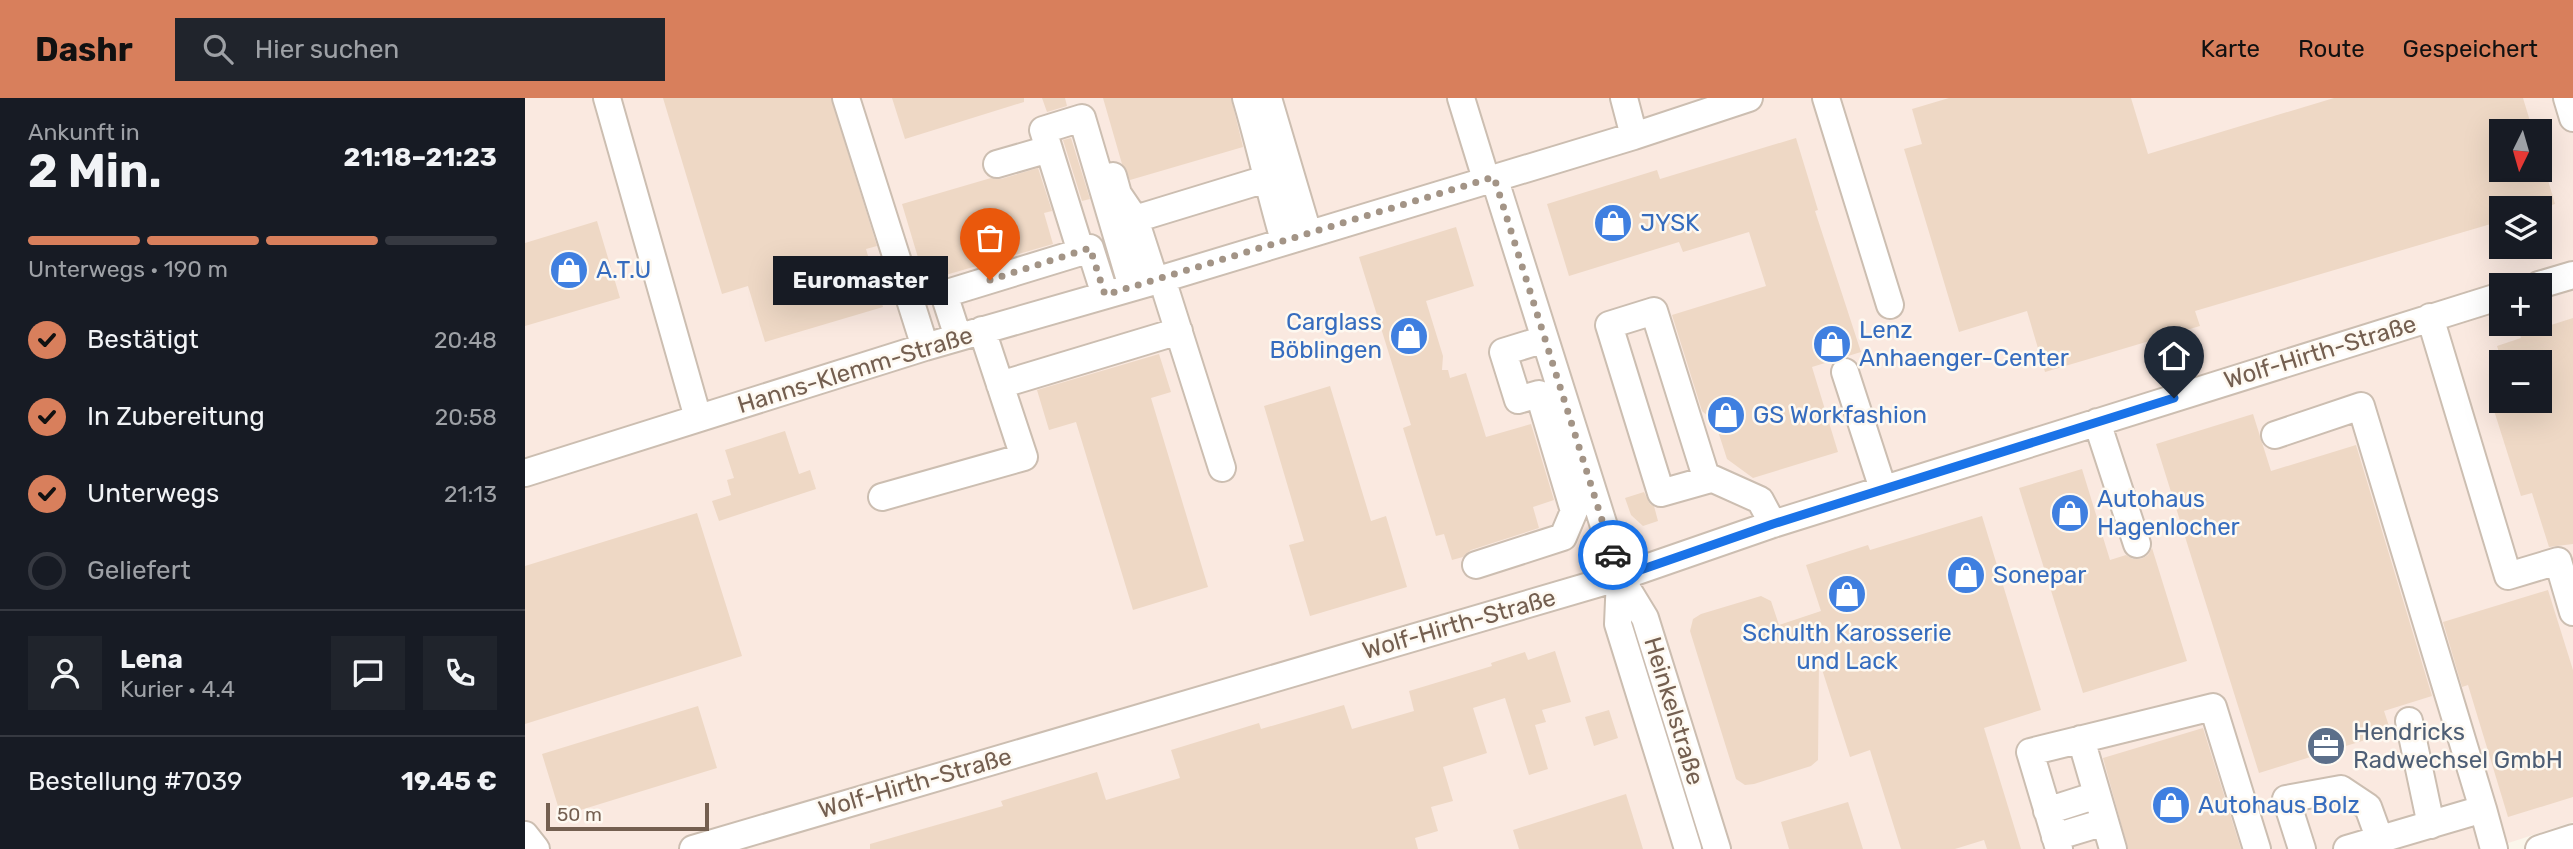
<!DOCTYPE html>
<html lang="de">
<meta charset="utf-8">
<style>
:root{--surface:#171b24;--page:#20242c;--text:#f1f3f6;--muted:#9ea1a6;--line:#363941;--accent:#d87f5c}
body{margin:0;font-family:Rubik,sans-serif;background:var(--page);color:var(--text);height:100vh;display:flex;flex-direction:column;font-size:26px;white-space:nowrap}
*{box-sizing:border-box;margin:0}
p{font-size:23px;color:var(--muted)}
.icon{flex:none;width:38px;height:38px;fill:none;stroke:currentColor;stroke-width:2;stroke-linecap:round;stroke-linejoin:round}
.map{position:relative;flex:1;overflow:hidden}
.side{display:flex;flex-direction:column;background:var(--surface);width:525px}
.side>*{flex:none}
.needle{width:46px;rotate:185deg}
.buttons{position:absolute;left:1964px;top:21px;display:grid;gap:14px}
.buttons a{display:grid;place-items:center;width:63px;height:63px;border-radius:0px;background:var(--surface);box-shadow:0 7px 28px #0002;font-size:35px}
.scale{position:absolute;left:21px;bottom:18px;width:163px;box-sizing:border-box;padding-left:7px;border:4px solid #745f50;border-top:0;font-size:19px;line-height:24px;white-space:nowrap;color:#745f50;-webkit-text-stroke:5px #fef9f1;paint-order:stroke}
.pin{position:absolute;display:grid;place-items:center;width:60px;height:60px;color:#fff;margin:-72px -30px;border-radius:50% 50% 50% 0;rotate:-45deg;box-shadow:0 0 7px #0007}
.pin .icon{rotate:45deg}
.courier{position:absolute;display:grid;place-items:center;width:70px;height:70px;margin:-35px;border:5px solid #1a73e8;border-radius:50%;background:#fff;color:#222;box-shadow:0 2px 9px #0007}
.bubble{position:absolute;height:49px;border-radius:0px;background:var(--surface);box-shadow:0 7px 28px #0002;font-size:23px;font-weight:700;line-height:49px;text-align:center}
.headline em{font-style:normal;font-weight:700}
.headline div{display:flex;flex-direction:column-reverse}
.headline{display:flex;align-items:center;justify-content:space-between;height:119px;padding:0 28px}
h1{font-size:46px;font-weight:700;line-height:52px}
.bar{display:grid;grid-template-columns:repeat(4,1fr);gap:10px 7px;align-content:center;height:84px;padding:0 28px}
.bar i{height:9px;border-radius:5px;background:var(--line)}
.bar .current{background:var(--accent)}
.bar p{grid-column:span 4}
.line{display:flex;align-items:center;gap:18px;padding:0 28px;border-top:2px solid var(--line)}
.line div{flex:1}
.round{display:grid;place-items:center;flex:none;width:74px;height:74px;border-radius:0px;background:var(--page)}
ol{padding:0 28px;list-style:none}
li{display:flex;align-items:center;gap:21px;height:77px}
li p{margin-inline-start:auto}
li .icon{padding:7px;border-radius:50%;background:var(--accent);color:#111;stroke-width:4}
li:last-child{color:var(--muted)}
li i{width:38px;height:38px;border:4px solid var(--line);border-radius:50%}
header{display:flex;align-items:center;gap:42px;box-sizing:border-box;height:98px;padding:0 35px;background:var(--accent);color:#111}
header strong{font-size:33px}
nav{display:flex;gap:38px;margin-inline-start:auto;font-size:24px}
.search{width:490px;height:63px;background:var(--page);display:flex;align-items:center;gap:18px;box-sizing:border-box;padding:0 24px;border-radius:0px;color:var(--muted);font-size:26px}
main{display:flex;flex:1;min-height:0}
.map>svg:first-child{display:block}
</style>
<header>
<strong>Dashr</strong>
<div class="search"><svg class="icon" aria-label="search" viewBox="0 0 24 24"><circle cx="10" cy="10" r="6"/><path d="M15 15l6 6"/></svg>Hier suchen</div>
<nav><a>Karte</a><a>Route</a><a>Gespeichert</a></nav>
</header>
<main>
<section class="side">
<div class="headline"><div><h1>2 Min.</h1><p>Ankunft in</p></div><em>21:18–21:23</em></div>
<div class="bar"><i class="current"></i><i class="current"></i><i class="current"></i><i></i><p>Unterwegs · 190 m</p></div>
<ol>
<li><svg class="icon" aria-label="check" viewBox="0 0 24 24"><path d="M5 12l5 5 9-10"/></svg>Bestätigt<p>20:48</p></li>
<li><svg class="icon" aria-label="check" viewBox="0 0 24 24"><path d="M5 12l5 5 9-10"/></svg>In Zubereitung<p>20:58</p></li>
<li><svg class="icon" aria-label="check" viewBox="0 0 24 24"><path d="M5 12l5 5 9-10"/></svg>Unterwegs<p>21:13</p></li>
<li><i></i>Geliefert</li>
</ol>
<div class="line" style="height:126px"><a class="round"><svg class="icon" aria-label="person" viewBox="0 0 24 24"><circle cx="12" cy="8" r="4"/><path d="M4 21q1-7 8-7t8 7"/></svg></a><div><b>Lena</b><p>Kurier · 4.4</p></div><a class="round"><svg class="icon" aria-label="chat" viewBox="0 0 24 24"><path d="M4 5h16v11H9l-5 4z"/></svg></a><a class="round"><svg class="icon" aria-label="phone" viewBox="0 0 24 24"><path d="M5 4h4l2 5-3 2q2 4 5 5l2-3 5 2v4C11 20 4 13 5 4z"/></svg></a></div>
<div class="line" style="height:91px"><div>Bestellung #7039</div><b>19.45 €</b></div>
</section>
<div class="map">
<svg width="2048" height="751" viewBox="0 0 2048 751">
<rect width="100%" height="100%" fill="#fbf6eb"/>
<!-- commercial -->
<path fill="#fae9e0" fill-rule="evenodd" d="M 0,0 L 2048,0 L 2048,724 L 1965,751 L 0,751 ZM 1976,33 L 2014,33 L 2014,72 L 1976,72 ZM 1976,110 L 2014,110 L 2014,149 L 1976,149 ZM 1976,187 L 2014,187 L 2014,226 L 1976,226 ZM 1976,264 L 2014,264 L 2014,303 L 1976,303 Z"/>
<!-- building -->
<path fill="#eed8c5" d="M 138,0 L 306,0 L 352,148 L 341,151 L 358,209 L 240,244 L 223,188 L 197,196 Z
M 367,0 L 499,0 L 499,4 L 380,41 Z
M 517,0 L 540,0 L 542,8 L 522,14 Z
M 578,0 L 706,0 L 718,49 L 605,82 L 597,66 Z
M 1424,0 L 1606,0 L 1623,56 L 1809,0 L 1998,0 L 2008,33 L 1976,33 L 1976,72 L 2020,72 L 2030,106 L 2017,110 L 1976,110 L 1976,123 L 1670,213 L 1675,228 L 1520,274 L 1502,213 L 1434,234 L 1379,51 L 1397,46 L 1387,11 Z
M 546,40 L 565,101 L 557,103 L 538,42 Z
M 1271,40 L 1293,112 L 1290,113 L 1336,254 L 1287,269 L 1313,354 L 1228,380 L 1202,361 L 1190,324 L 1177,313 L 1147,217 L 1241,188 L 1224,134 L 1158,154 L 1154,144 L 1044,178 L 1022,106 L 1132,72 L 1135,81 Z
M 513,70 L 527,113 L 519,115 L 528,146 L 400,183 L 377,106 L 466,80 L 476,81 Z
M 72,123 L 95,200 L 0,228 L 0,145 Z
M 931,129 L 949,188 L 901,203 L 918,258 L 917,272 L 923,272 L 925,280 L 941,275 L 961,339 L 1006,326 L 1029,402 L 1008,409 L 1014,430 L 946,452 L 938,459 L 927,462 L 919,436 L 911,438 L 878,330 L 886,327 L 834,159 Z
M 2048,220 L 2048,446 L 2024,449 L 2007,395 L 1996,398 L 1966,303 L 2014,303 L 2014,264 L 1977,264 L 1972,248 L 1996,240 L 1995,237 Z
M 634,256 L 646,294 L 626,300 L 683,489 L 608,512 L 551,324 L 524,332 L 512,292 Z
M 805,288 L 846,423 L 861,418 L 882,489 L 785,518 L 764,447 L 779,443 L 739,308 Z
M 1728,316 L 1746,373 L 1831,347 L 1907,598 L 1859,613 L 1866,634 L 1734,675 L 1631,346 Z
M 260,333 L 274,376 L 285,372 L 291,391 L 194,423 L 187,403 L 206,397 L 202,382 L 209,380 L 200,352 Z
M 1557,371 L 1585,462 L 1601,457 L 1608,461 L 1616,461 L 1623,457 L 1627,450 L 1662,563 L 1558,595 L 1494,390 Z
M 1119,394 L 1125,406 L 1129,408 L 1133,423 L 1118,428 L 1106,417 L 1100,400 Z
M 172,415 L 217,558 L 0,626 L 0,468 Z
M 1457,418 L 1516,612 L 1459,630 L 1496,751 L 1462,751 L 1459,742 L 1430,751 L 1376,751 L 1345,652 L 1325,659 L 1294,562 L 1293,662 L 1286,668 L 1229,686 L 1220,687 L 1211,681 L 1165,533 L 1168,521 L 1176,516 L 1236,498 L 1246,503 L 1254,527 L 1296,513 L 1281,467 L 1343,447 L 1345,452 Z
M 2023,492 L 2048,572 L 2048,699 L 1983,719 L 1943,587 L 1937,589 L 1918,524 Z
M 1030,553 L 1046,604 L 1017,612 L 1021,624 L 1010,627 L 1023,671 L 1004,677 L 980,600 L 948,610 L 962,655 L 918,669 L 928,703 L 906,709 L 913,733 L 890,740 L 893,751 L 345,751 L 345,746 L 478,708 L 476,703 L 572,674 L 581,702 L 655,680 L 646,652 L 734,625 L 736,631 L 819,607 L 827,631 L 889,613 L 884,593 L 967,568 L 966,565 L 1000,554 L 1003,562 Z
M 173,608 L 192,670 L 36,718 L 17,656 Z
M 1084,612 L 1093,640 L 1069,648 L 1060,619 Z
M 1678,630 L 1716,751 L 1603,751 L 1578,660 Z
M 1101,696 L 1118,751 L 994,751 L 988,732 Z
M 1323,704 L 1338,751 L 1264,751 L 1256,724 Z"/>
<g fill="none" stroke-linecap="round" stroke-linejoin="round">
<defs>
<path id="minor" d="M 82,0 L 173,320
M 321,0 L 400,249
M 721,0 C 735,47 745,95 759,142
M 743,0 L 783,135
M 936,0 L 961,81
M 1099,0 L 1109,38
M 1301,0 L 1365,207
M 2042,0 L 2048,20
M 472,66 L 524,51
M 588,78 L 593,96 L 610,121 L 630,183
M 969,79 L 1095,479 L 1120,520 L 1192,751
M 610,121 L 741,81
M 637,181 L 697,370
M 2014,187 L 2048,177
M 580,197 L 565,150 L 556,154 L 518,32 L 557,20 L 607,189
M 1905,219 L 1983,478 L 2033,463 L 2048,514
M 433,239 L 419,196 L 556,154
M 1320,274 L 1358,391
M 475,287 L 654,233
M 1572,324 L 1612,446
M 1750,337 L 1836,308 L 1958,711
M 0,375 L 400,249 L 630,183 L 1109,38 L 1224,0
M 1182,382 L 1129,213 L 1084,227 L 1136,395 L 1182,382 L 1186,380 L 1235,402 L 1248,426
M 357,399 L 499,359 L 457,232
M 951,467 L 1038,439 L 1049,413 L 1014,296 L 993,302 L 978,254 L 1020,241
M 1095,479 L 1093,526 L 1163,751
M 1884,623 L 1906,727
M 1556,641 L 1588,751
M 1522,713 L 1572,697
M 0,737 L 11,751
M 1530,739 L 1580,724
M 168,751 L 1095,479 L 1248,426 L 1976,198
M 1534,751 L 1505,654 L 1688,609 L 1732,751
M 1777,751 L 1761,701 L 1816,691 L 1843,709 L 1855,742
M 1822,751 L 1958,711 L 1969,751
M 2014,751 L 2048,740"/>
</defs>
<!-- minor casing -->
<use href="#minor" stroke="#ccbeb1" stroke-width="30"/>
<!-- minor -->
<use href="#minor" stroke="#fff" stroke-width="26"/>
</g>
<g fill="none" stroke-linecap="round" stroke-linejoin="round">
<!-- done -->
<path stroke="#a39486" stroke-width="7" stroke-dasharray="0 12.6" d="M 465,182 L 565,150 L 580,197 L 969,79 L 1088,457"/>
<!-- route -->
<path stroke="#1a73e8" stroke-width="9" d="M 1088,457 L 1095,479 L 1248,426 L 1649,300"/>
</g>
<!-- icons -->
<defs>
<symbol id="shop-disc" viewBox="-11 -11 22 22"><circle r="9.5" fill="#3f7fe0" stroke="#fef9f1"/><path d="M-5-2.5h2.3a2.7 3.5 0 0 1 5.4 0H5L5.5 6h-11ZM-1.5-2.5h3a1.5 2.3 0 0 0-3 0Z" fill="#fff"/></symbol>
<symbol id="office-disc" viewBox="-11 -11 22 22"><circle r="9.5" fill="#5c6f8a" stroke="#fef9f1"/><path d="M-6-3h4V-5.5h4V-3h4V5H-6ZM-1-4.5V-3h2v-1.5ZM-6 0V1H6V0Z" fill="#fff"/></symbol>
</defs>
<g fill-rule="evenodd">
<use href="#shop-disc" x="1066" y="103" width="44" height="44"/>
<use href="#shop-disc" x="22" y="150" width="44" height="44"/>
<use href="#shop-disc" x="862" y="216" width="44" height="44"/>
<use href="#shop-disc" x="1285" y="224" width="44" height="44"/>
<use href="#shop-disc" x="1179" y="295" width="44" height="44"/>
<use href="#shop-disc" x="1523" y="393" width="44" height="44"/>
<use href="#shop-disc" x="1419" y="455" width="44" height="44"/>
<use href="#shop-disc" x="1300" y="474" width="44" height="44"/>
<use href="#office-disc" x="1779" y="626" width="44" height="44"/>
<use href="#shop-disc" x="1624" y="685" width="44" height="44"/>
</g>
<g text-anchor="middle" dominant-baseline="central" stroke-width="5" stroke-linejoin="round" paint-order="stroke">
<!-- shop labels -->
<g font-size="24" fill="#366cbe" stroke="#fef9f1" text-anchor="start">
<text x="1115" y="125">JYSK</text>
<text x="71" y="172">A.T.U</text>
<text x="857" y="224" text-anchor="end">Carglass<tspan x="857" dy="28">Böblingen</tspan></text>
<text x="1334" y="232">Lenz<tspan x="1334" dy="28">Anhaenger-Center</tspan></text>
<text x="1228" y="317">GS Workfashion</text>
<text x="1572" y="401">Autohaus<tspan x="1572" dy="28">Hagenlocher</tspan></text>
<text x="1468" y="477">Sonepar</text>
<text x="1322" y="535" text-anchor="middle">Schulth Karosserie<tspan x="1322" dy="28">und Lack</tspan></text>
<text x="1673" y="707">Autohaus Bolz</text>
</g>
<!-- street labels -->
<g font-size="24" fill="#745f50" stroke="#fef9f1">
<text transform="translate(1795 254) rotate(-17)">Wolf-Hirth-Straße</text>
<text transform="translate(330 272) rotate(-17)">Hanns-Klemm-Straße</text>
<text transform="translate(934 526) rotate(-16)">Wolf-Hirth-Straße</text>
<text transform="translate(1149 613) rotate(73)">Heinkelstraße</text>
<text transform="translate(390 685) rotate(-16)">Wolf-Hirth-Straße</text>
</g>
<!-- service labels -->
<g font-size="24" fill="#4e5e75" stroke="#fef9f1" text-anchor="start">
<text x="1828" y="634">Hendricks<tspan x="1828" dy="28">Radwechsel GmbH</tspan></text>
</g>
</g>
</svg>
<div class="buttons">
<a><svg class="needle" viewBox="-14 -14 28 28"><path d="M0-13l5 13h-10z" fill="#e53935"/><path d="M0 13l5-13h-10z" fill="#9ea1a6"/></svg></a>
<a><svg class="icon" aria-label="layers" viewBox="0 0 24 24"><path d="M12 4l9 5-9 5-9-5zM3 14l9 5 9-5"/></svg></a>
<a>+</a>
<a>−</a>
</div>
<div class="scale">50 m</div>
<div class="pin" style="left:465px;top:182px;background:#ea580c"><svg class="icon" aria-label="bag" viewBox="0 0 24 24"><path d="M5 8h14l-1 12H6zM9 8a3 3 0 0 1 6 0"/></svg></div>
<div class="pin" style="left:1649px;top:300px;background:#1f2937"><svg class="icon" aria-label="home" viewBox="0 0 24 24"><path d="M3 11l9-7 9 7M6 9v11h12V9"/></svg></div>
<div class="courier" style="left:1088px;top:457px"><svg class="icon" aria-label="car" viewBox="0 0 24 24"><path d="M5 17H2v-5l4-1 3-4h7l3 4 3 1v5h-3M9 17h6M6 11h13"/><circle cx="7" cy="17" r="2"/><circle cx="17" cy="17" r="2"/></svg></div>
<div class="bubble" style="left:248px;top:158px;width:175px">Euromaster</div>
</div>
</main>
